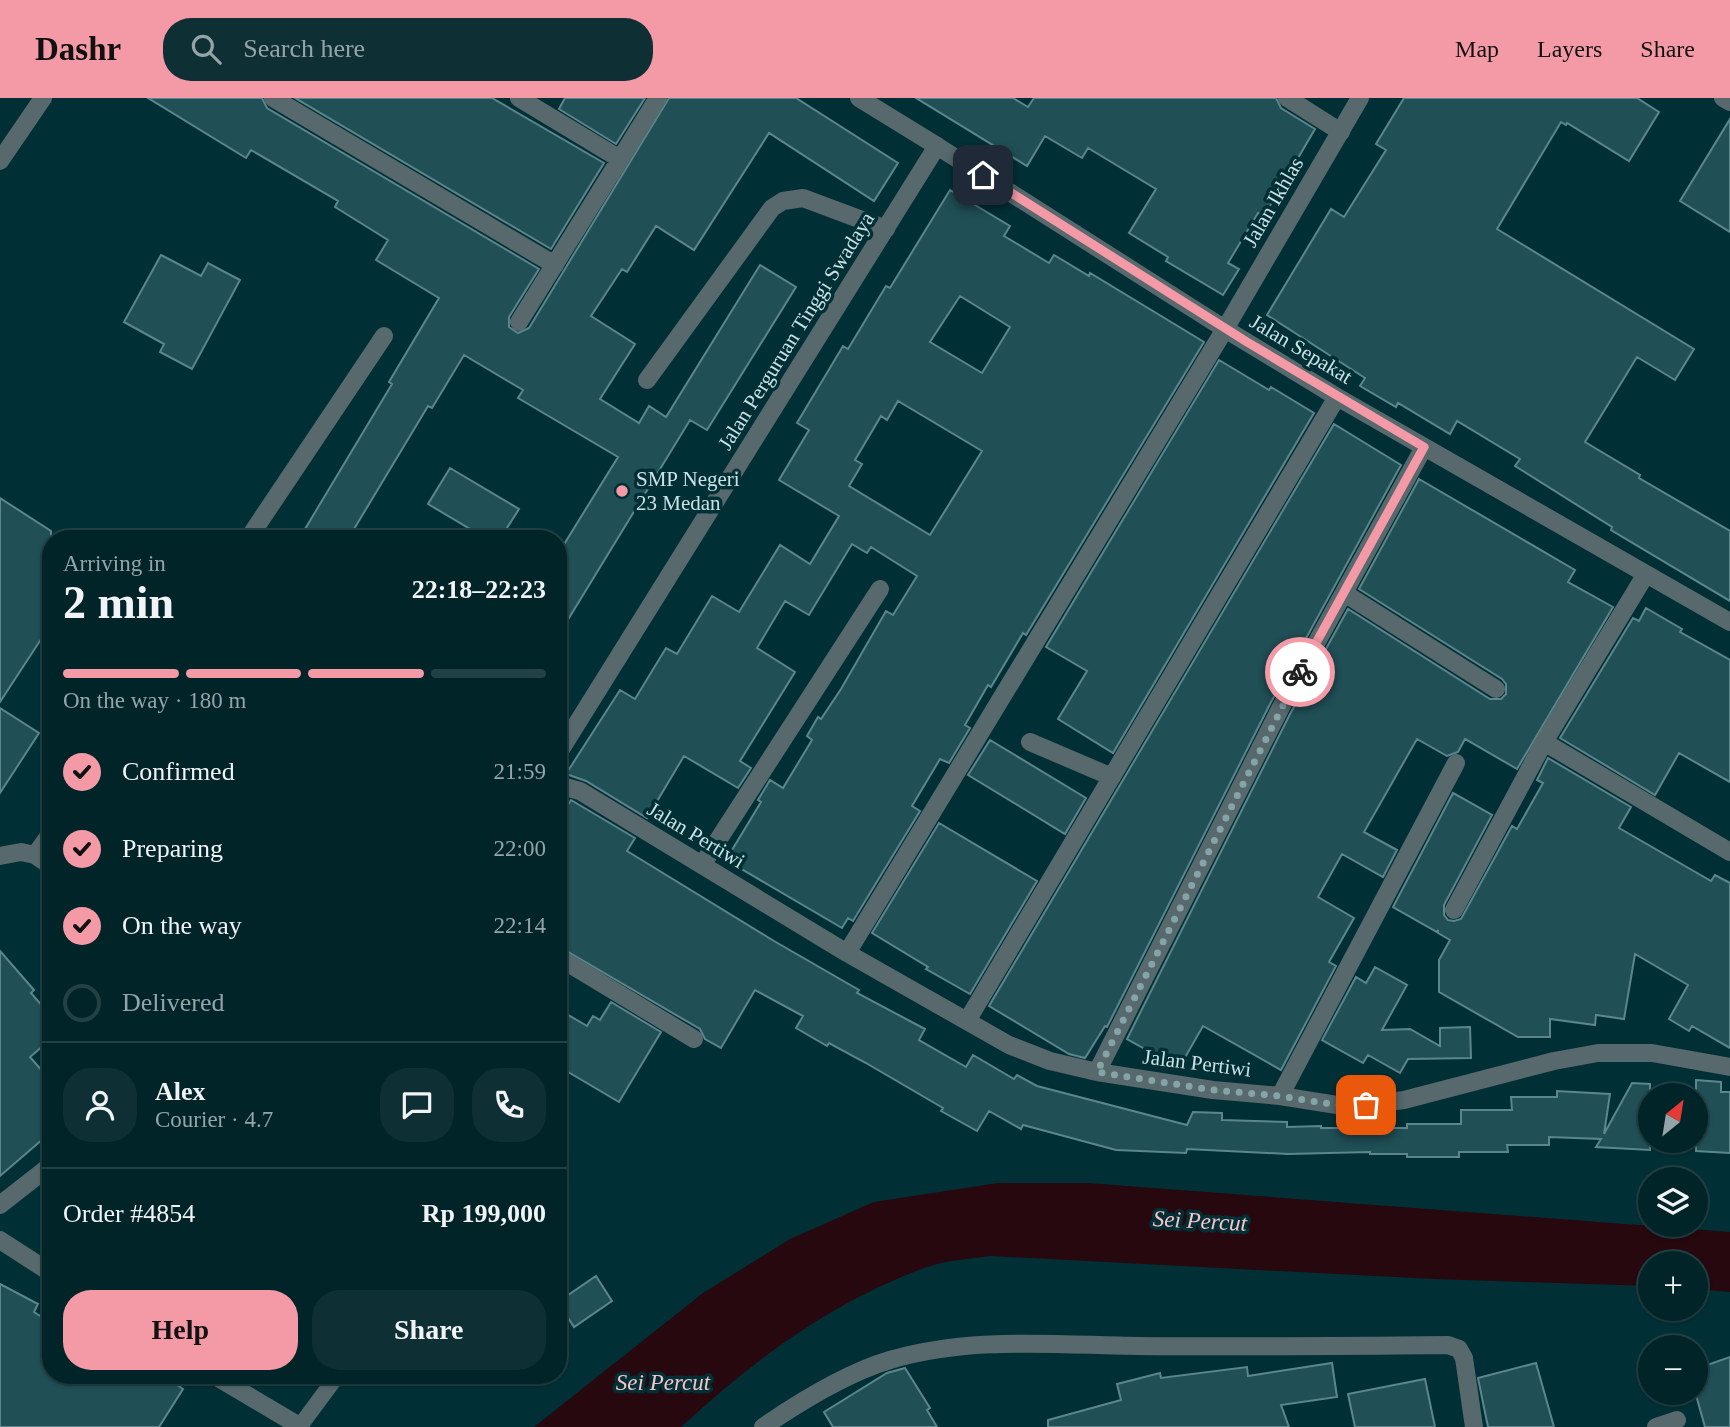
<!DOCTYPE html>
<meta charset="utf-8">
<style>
:root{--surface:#002428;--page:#0e3034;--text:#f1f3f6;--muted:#95a4a8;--line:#224145;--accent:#f49aa7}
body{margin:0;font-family:Georgia,serif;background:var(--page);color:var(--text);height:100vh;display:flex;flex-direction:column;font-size:26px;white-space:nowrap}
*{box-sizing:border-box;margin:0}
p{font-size:23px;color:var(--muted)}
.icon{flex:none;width:38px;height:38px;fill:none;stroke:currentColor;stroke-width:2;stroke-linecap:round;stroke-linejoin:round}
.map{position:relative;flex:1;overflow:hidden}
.side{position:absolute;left:42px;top:432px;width:525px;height:854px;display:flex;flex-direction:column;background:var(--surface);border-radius:28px;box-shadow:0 2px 5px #0004,0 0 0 2px var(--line)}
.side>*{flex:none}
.needle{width:46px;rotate:30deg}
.fabs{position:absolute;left:1638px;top:985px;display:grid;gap:14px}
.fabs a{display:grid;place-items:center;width:70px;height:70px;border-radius:50%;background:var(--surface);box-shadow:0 2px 5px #0004,0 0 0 2px var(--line);font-size:35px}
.pin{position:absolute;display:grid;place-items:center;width:60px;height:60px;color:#fff;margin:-30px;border-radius:14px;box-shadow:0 4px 10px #0006}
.courier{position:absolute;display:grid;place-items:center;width:70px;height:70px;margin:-35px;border:5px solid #f49aa7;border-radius:50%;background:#fff;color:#222;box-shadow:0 2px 9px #0007}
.head em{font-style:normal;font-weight:800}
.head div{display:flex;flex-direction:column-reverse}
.head{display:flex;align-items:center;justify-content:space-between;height:119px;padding:0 21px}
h1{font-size:46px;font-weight:800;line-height:52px}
.bar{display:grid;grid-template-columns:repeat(4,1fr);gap:10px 7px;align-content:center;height:84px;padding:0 21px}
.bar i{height:9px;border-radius:5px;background:var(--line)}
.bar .selected{background:var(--accent)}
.bar p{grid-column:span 4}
.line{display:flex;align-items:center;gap:18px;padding:0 21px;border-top:2px solid var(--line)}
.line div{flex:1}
.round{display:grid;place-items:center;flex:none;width:74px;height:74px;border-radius:28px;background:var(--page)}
ol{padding:0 21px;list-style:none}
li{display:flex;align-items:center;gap:21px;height:77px}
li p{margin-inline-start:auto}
li .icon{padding:7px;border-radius:50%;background:var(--accent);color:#111;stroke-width:4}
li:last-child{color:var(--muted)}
li i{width:38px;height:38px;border:4px solid var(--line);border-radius:50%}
.cta{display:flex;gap:14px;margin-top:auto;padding:14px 21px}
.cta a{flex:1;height:80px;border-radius:28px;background:var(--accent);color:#111;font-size:28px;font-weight:800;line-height:80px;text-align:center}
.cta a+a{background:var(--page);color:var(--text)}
header{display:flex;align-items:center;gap:42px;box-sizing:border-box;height:98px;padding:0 35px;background:var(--accent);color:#111}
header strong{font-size:33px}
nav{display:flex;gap:38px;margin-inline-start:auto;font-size:24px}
.search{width:490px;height:63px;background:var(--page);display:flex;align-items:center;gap:18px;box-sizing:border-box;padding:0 24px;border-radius:28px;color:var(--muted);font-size:26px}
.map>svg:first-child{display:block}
</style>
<header>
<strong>Dashr</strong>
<div class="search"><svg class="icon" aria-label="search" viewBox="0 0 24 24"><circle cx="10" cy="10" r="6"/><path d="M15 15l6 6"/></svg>Search here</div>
<nav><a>Map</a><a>Layers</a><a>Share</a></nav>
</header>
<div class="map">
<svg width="1730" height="1329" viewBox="0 0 1730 1329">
<rect width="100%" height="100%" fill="#003036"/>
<!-- water -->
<path fill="#26080e" d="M 998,1085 L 1088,1085 L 1730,1134 L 1730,1194 L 1696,1191 L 1696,1166 L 1650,1166 L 1650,1188 L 1433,1181 L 990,1158 C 970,1161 946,1162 927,1169 C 834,1202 752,1263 681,1329 L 534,1329 L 703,1195 L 790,1141 L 874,1104 Z"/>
<!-- building -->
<path fill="#204f56" stroke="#5b868c" stroke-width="2" fill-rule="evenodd" d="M 148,0 L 262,0 L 267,10 L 539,171 L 509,219 L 509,229 L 518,235 L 529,230 L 669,0 L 796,0 L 898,65 L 874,103 L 769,35 L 694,152 L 656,128 L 627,174 L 622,171 L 591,218 L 635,246 L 600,301 L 639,325 L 649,308 L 666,319 L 760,167 L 796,189 L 707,332 L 690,322 L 558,538 L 558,456 L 618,359 L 518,300 L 523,292 L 464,257 L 432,310 L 428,308 L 348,441 L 299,441 L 392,286 L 389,284 L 439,200 L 376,162 L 388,142 L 335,109 L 338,103 L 251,52 L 246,60 Z
M 295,0 L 492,0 L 604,65 L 551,151 Z
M 565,0 L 645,0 L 616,46 L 559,11 Z
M 916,0 L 1013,0 L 1028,9 L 1034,0 L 1276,0 L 1281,10 L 1315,31 L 1264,118 L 1258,115 L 1228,165 L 1239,171 L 1223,197 L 1166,163 L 1168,159 L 1129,135 L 1156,91 L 1088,50 L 1082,60 L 1045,38 L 1027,68 Z
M 1404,0 L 1637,0 L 1659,14 L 1629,63 L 1567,25 L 1566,27 L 1561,24 L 1497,131 L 1694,251 L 1675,282 L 1637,259 L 1585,344 L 1640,377 L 1639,380 L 1730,433 L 1730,503 L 1611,432 L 1612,429 L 1515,368 L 1520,361 L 1457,323 L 1450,336 L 1398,305 L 1396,309 L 1360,288 L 1365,280 L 1267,217 L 1331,111 L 1344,119 L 1386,52 L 1376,46 Z
M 1730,21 L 1730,134 L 1680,103 Z
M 950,92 L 1010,128 L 1004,138 L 1049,165 L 1054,157 L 1089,178 L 1090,175 L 1204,244 L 1026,537 L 1023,535 L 991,589 L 988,587 L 965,627 L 970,630 L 949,665 L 940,661 L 912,708 L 920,713 L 853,823 L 848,820 L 842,830 L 726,762 L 761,704 L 758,702 L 770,682 L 783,690 L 812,642 L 807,638 L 818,619 L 821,621 L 841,591 L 886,513 L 893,517 L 917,478 L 871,449 L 867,455 L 852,446 L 809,517 L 785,503 L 757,550 L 795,574 L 740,663 L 751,670 L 738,690 L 684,658 L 647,720 L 586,683 L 566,676 L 620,592 L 635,601 L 666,550 L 677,556 L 712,498 L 739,514 L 780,447 L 810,466 L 839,418 L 779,382 L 809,332 L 797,325 L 843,248 L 848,251 L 886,188 L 890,190 ZM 960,198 L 1010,229 L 982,275 L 930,244 ZM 898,303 L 982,353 L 930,437 L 849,388 L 862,366 L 855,362 L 881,318 L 887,322 Z
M 161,157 L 201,178 L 208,165 L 240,182 L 192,271 L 160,254 L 164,246 L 124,224 Z
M 1219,262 L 1269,292 L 1271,289 L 1314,315 L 1113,655 L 1058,621 L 1087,573 L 1046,549 Z
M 1334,326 L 1401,367 L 1270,606 L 1107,929 L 1105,928 L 1085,960 L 1069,956 L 989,908 Z
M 450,370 L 519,411 L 500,441 L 487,441 L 428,406 Z
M 1419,381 L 1575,472 L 1568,484 L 1613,509 L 1517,671 L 1465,641 L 1458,654 L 1447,658 L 1417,641 L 1364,734 L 1397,752 L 1383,779 L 1342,756 L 1318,799 L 1354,820 L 1329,864 L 1336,868 L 1281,972 L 1203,928 L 1179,970 L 1127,941 L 1290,616 L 1348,511 L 1490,601 L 1501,601 L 1506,596 L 1506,586 L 1502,581 L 1359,491 Z
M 0,400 L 51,433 L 51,526 L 0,604 Z
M 1646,510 L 1682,531 L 1680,534 L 1730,562 L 1730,684 L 1679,655 L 1655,697 L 1560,640 L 1633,520 L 1639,523 Z
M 0,610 L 39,635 L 0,695 Z
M 990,642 L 1086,700 L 1065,736 L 968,677 Z
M 1548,660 L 1631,709 L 1619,730 L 1711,783 L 1715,777 L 1730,785 L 1730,950 L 1692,928 L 1689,933 L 1669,921 L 1688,887 L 1635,856 L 1624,921 L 1596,917 L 1595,927 L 1550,921 L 1550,939 L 1518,939 L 1439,894 L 1439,862 L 1450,842 L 1438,835 L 1438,832 L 1437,834 L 1393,809 L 1453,695 L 1492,717 L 1444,807 L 1444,817 L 1448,822 L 1454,823 L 1461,821 L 1512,728 L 1517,731 L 1543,685 L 1537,682 Z
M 571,702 L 635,740 L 627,753 L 774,843 L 859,892 L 857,895 L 925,931 L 919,942 L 966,969 L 973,957 L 1014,981 L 1017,977 L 1037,988 L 1187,1027 L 1193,1014 L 1222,1015 L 1222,1022 L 1287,1024 L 1287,1029 L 1321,1028 L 1321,1030 L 1407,1030 L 1407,1026 L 1461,1026 L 1461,1012 L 1512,1012 L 1511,999 L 1557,999 L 1557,993 L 1610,996 L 1604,1036 L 1632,985 L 1650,986 L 1650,1052 L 1596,1049 L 1601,1041 L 1549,1039 L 1549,1047 L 1507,1047 L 1508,1054 L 1459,1054 L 1459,1059 L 1407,1059 L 1407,1056 L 1370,1056 L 1370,1054 L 1288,1056 L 1187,1051 L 1186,1055 L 1116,1052 L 1023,1027 L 1021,1031 L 989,1013 L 977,1033 L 941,1013 L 943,1010 L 866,965 L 829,945 L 827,948 L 796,930 L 803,918 L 755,892 L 721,950 L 705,941 L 700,931 L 558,848 L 558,724 Z
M 939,725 L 1037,783 L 970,896 L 926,871 L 928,869 L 872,835 Z
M 0,853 L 34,892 L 31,895 L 51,918 L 51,941 L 30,959 L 51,983 L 51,1034 L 0,1078 Z
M 1375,869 L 1407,887 L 1382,932 L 1410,931 L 1440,948 L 1440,930 L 1470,929 L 1471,960 L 1408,961 L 1400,975 L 1368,957 L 1363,965 L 1322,942 L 1356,879 L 1366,885 Z
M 611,904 L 661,934 L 619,1004 L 558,968 L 558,911 L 587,928 L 593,918 L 600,922 Z
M 1696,982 L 1721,984 L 1721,994 L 1730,994 L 1730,1055 L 1696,1053 Z
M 596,1178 L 612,1203 L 574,1229 L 558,1204 Z
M 0,1186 L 38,1206 L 34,1214 L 51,1225 L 51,1278 L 136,1278 L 149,1286 L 155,1278 L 163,1278 L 183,1291 L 159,1329 L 0,1329 Z
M 1730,1259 L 1730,1329 L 1705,1329 L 1696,1297 L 1696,1271 Z
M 1332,1265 L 1337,1299 L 1281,1307 L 1289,1329 L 1048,1329 L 1048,1322 L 1121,1302 L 1117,1286 L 1160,1275 L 1161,1280 L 1247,1269 L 1248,1278 Z
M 1536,1265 L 1554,1329 L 1488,1329 L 1478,1280 Z
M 905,1270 L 930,1310 L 927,1312 L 937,1329 L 833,1329 L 824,1314 L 887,1275 Z
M 1425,1281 L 1435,1329 L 1355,1329 L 1348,1296 Z"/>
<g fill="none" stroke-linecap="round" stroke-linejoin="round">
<!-- service -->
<path stroke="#57696c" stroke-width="16" d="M 300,1328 L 337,1278"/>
<!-- minor -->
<path stroke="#57696c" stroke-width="18" d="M 273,0 L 555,167
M 519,0 L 620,61
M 859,0 L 937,48
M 1287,0 L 1341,34
M 1723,0 L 1730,4
M 0,63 L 43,0
M 519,224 L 658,0
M 647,282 L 772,110 L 783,103 L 803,100 L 886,131
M 248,441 L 384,238
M 1344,495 L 1496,591
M 1030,644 L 1112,679
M 1544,644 L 1646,476
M 558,687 L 580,693 L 847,855 L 1009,947 L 1050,963 L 1097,974 L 1213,992 L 1280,998 L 1337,1007 L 1366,1007 L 1404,1002 L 1554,963 L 1598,955 L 1652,955 L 1730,969
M 51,735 L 35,757 L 51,768
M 0,758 L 21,754 L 35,757
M 702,767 L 880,491
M 1454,812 L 1544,644 L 1730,754
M 847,855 L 1225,231 L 1337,299 L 1730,524
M 558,859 L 694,941
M 967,923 L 1337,299
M 1097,974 L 1280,611 L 1424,349
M 1280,998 L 1456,665
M 763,1329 C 801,1303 846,1275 890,1262 C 970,1238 1057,1247 1139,1248 C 1242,1249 1345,1248 1448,1247 L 1459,1251 L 1464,1260 L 1474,1329
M 1656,1329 L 1677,1322"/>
<!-- tertiary -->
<path stroke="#57696c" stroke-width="18" d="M 558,656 L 937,48 L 1225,231 L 1360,0
M 0,1107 L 51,1067
M 0,1142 L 51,1175
M 215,1278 L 301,1329"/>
</g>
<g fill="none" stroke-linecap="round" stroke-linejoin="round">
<!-- done -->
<path stroke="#84a4a8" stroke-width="7" stroke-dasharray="0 12.6" d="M 1300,574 L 1097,974 L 1213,992 L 1280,998 L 1337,1007 L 1366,1007"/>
<!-- route -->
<path stroke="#f49aa7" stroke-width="9" d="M 983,77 L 1247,244 L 1424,349 L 1300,574"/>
</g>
<!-- markers -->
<circle fill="#f49aa7" stroke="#003036" stroke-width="2.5" cx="622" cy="393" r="7"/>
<g text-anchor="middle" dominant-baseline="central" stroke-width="7" stroke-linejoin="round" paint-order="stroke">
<!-- street labels -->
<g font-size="21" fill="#cbe2e5" stroke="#003036">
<text transform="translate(1273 104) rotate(-60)">Jalan Ikhlas</text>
<text transform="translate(796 233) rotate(-58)">Jalan Perguruan Tinggi Swadaya</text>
<text transform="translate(1301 251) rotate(31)">Jalan Sepakat</text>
<text transform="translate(696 737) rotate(31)">Jalan Pertiwi</text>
<text transform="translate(1197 965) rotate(7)">Jalan Pertiwi</text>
</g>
<!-- poi labels -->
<g font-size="21" fill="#cbe2e5" stroke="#003036" text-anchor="start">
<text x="636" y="381">SMP Negeri<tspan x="636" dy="24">23 Medan</tspan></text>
</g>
<!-- water labels -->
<g font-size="23" font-style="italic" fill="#fbc2c9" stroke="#003036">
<text transform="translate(1200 1123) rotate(3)">Sei Percut</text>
<text x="663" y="1284">Sei Percut</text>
</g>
</g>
</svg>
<div class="fabs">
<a><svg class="needle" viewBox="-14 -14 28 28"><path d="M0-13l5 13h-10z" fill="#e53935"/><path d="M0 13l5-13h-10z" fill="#95a4a8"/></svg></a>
<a><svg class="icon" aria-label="layers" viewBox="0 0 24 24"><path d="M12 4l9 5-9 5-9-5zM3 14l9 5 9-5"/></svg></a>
<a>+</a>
<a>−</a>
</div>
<div class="pin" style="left:1366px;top:1007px;background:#ea580c"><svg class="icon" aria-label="bag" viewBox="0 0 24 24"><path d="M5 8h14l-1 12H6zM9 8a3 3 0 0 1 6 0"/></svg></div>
<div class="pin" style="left:983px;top:77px;background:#1f2937"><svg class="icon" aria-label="home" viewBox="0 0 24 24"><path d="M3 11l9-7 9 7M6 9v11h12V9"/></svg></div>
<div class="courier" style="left:1300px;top:574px"><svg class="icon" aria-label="bike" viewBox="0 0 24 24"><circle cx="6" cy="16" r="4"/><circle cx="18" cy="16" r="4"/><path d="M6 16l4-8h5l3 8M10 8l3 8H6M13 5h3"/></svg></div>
<section class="side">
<div class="head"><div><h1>2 min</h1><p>Arriving in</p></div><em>22:18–22:23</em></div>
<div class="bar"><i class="selected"></i><i class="selected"></i><i class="selected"></i><i></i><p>On the way · 180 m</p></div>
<ol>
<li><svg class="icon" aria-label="check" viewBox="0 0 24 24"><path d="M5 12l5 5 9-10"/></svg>Confirmed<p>21:59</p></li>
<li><svg class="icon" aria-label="check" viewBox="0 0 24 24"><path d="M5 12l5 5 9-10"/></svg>Preparing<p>22:00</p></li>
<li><svg class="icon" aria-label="check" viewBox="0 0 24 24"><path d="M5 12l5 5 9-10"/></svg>On the way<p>22:14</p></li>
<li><i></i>Delivered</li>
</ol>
<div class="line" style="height:126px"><a class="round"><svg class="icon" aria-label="person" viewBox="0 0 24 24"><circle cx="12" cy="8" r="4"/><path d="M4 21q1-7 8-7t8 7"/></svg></a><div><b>Alex</b><p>Courier · 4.7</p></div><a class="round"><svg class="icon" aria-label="chat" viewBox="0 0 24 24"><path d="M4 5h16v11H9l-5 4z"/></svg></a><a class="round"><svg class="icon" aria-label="phone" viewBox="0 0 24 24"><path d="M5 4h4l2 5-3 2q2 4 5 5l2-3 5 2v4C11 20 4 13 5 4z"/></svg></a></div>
<div class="line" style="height:91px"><div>Order #4854</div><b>Rp 199,000</b></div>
<div class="cta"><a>Help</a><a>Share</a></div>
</section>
</div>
